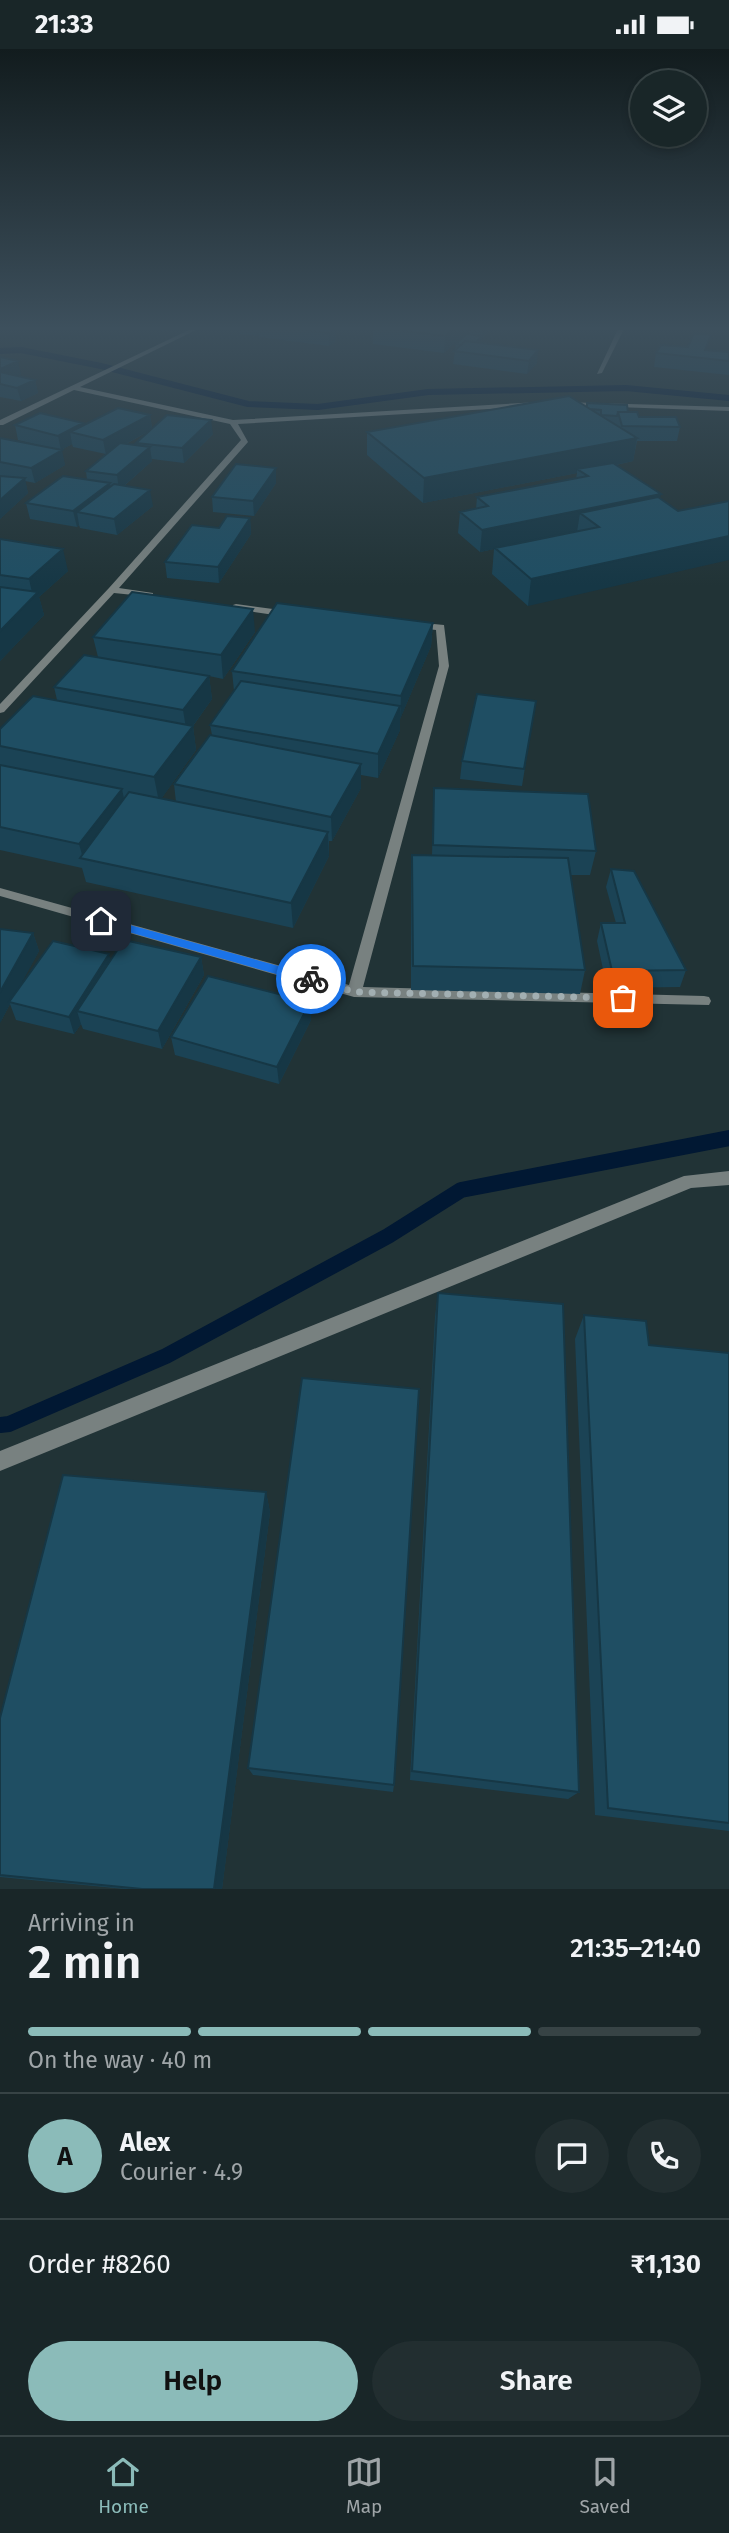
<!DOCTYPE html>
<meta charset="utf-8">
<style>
:root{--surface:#192628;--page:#222e30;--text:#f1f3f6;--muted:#9fa5a8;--line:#374345;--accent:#8bbbb9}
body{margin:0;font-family:"Fira Sans",sans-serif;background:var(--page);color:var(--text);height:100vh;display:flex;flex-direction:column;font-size:26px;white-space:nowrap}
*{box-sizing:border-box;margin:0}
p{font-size:23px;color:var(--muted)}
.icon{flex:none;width:38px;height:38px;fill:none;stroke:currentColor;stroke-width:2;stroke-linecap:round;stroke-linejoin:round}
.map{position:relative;height:1840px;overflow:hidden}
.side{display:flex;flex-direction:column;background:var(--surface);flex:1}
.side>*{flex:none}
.buttons{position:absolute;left:630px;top:21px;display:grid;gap:14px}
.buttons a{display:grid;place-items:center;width:77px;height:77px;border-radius:50%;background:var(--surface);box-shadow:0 4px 10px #0003,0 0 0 2px var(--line);font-size:35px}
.pin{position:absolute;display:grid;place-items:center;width:60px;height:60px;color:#fff;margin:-30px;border-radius:14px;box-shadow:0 4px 10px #0006}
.courier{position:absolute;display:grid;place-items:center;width:70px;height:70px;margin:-35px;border:5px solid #1a73e8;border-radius:50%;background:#fff;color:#222;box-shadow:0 2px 9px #0007}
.headline em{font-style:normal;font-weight:600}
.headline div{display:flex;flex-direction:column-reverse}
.headline{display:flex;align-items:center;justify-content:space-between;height:119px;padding:0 28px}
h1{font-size:46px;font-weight:600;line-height:52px}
.bar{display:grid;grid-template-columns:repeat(4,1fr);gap:10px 7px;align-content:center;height:84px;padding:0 28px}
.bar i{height:9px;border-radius:5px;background:var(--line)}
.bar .selected{background:var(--accent)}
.bar p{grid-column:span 4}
.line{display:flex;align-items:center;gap:18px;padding:0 28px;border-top:2px solid var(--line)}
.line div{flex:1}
.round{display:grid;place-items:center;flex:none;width:74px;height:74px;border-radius:37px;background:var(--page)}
.action{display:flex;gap:14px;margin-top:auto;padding:14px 28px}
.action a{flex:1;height:80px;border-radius:42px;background:var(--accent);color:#111;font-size:28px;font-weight:600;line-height:80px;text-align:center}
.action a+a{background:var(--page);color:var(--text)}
.status{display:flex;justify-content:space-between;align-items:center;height:49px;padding:0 35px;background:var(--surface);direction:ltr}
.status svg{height:19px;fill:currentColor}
.tabs{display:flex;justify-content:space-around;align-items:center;height:98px;border-top:2px solid var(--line);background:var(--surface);font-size:19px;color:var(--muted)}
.tabs a{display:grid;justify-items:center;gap:4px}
.tabs .selected{color:var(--accent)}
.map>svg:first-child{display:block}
</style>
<div class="status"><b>21:33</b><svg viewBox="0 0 49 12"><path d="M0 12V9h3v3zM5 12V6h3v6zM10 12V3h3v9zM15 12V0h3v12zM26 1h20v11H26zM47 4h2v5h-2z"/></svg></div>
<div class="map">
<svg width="729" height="1840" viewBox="0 0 729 1840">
<rect width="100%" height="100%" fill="#213336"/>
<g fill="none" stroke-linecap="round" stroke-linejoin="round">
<!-- stream-far1 -->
<path stroke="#011833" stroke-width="6" d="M 0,302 L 21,301 L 101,317 L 248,355 L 318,358 L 428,343 L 626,339 L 729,349"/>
<!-- stream -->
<path stroke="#011833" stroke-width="16" d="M 0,1376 L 9,1375 L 166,1307 L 388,1187 L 461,1141 L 729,1089"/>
<!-- minor -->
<path fill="#788180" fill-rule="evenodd" d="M 191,280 L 198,280 L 80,338 L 233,371 L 538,353 L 541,355 L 538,357 L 238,375 L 248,393 L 119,539 L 153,544 L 153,548 L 114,544 L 4,663 L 0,664 L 0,655 L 109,539 L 241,391 L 230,375 L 74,341 L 3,376 L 0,376 L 0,371 Z
M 618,280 L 624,280 L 602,324 L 597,325 Z
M 562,353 L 729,358 L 729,362 L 560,356 Z
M 236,555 L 288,562 L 293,565 L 288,568 L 233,560 L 233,556 Z
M 413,573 L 444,576 L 449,617 L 363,938 L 704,947 L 709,948 L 711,952 L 709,956 L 354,948 L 0,847 L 0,839 L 349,936 L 439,617 L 436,581 L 410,578 L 408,576 Z
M 729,1122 L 729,1136 L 691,1139 L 0,1422 L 0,1402 L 684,1127 Z"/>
</g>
<!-- wall -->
<path fill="#1b4355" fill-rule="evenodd" d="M 145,280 L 170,280 L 167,282 Z
M 240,280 L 336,280 L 336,292 L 329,297 L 259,288 L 259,286 L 256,287 L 240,285 Z
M 373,280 L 470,280 L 444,304 L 373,295 Z
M 471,280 L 490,280 L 482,289 L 481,294 L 537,314 L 527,325 L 453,315 L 456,295 L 469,285 L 469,281 Z
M 707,301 L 729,303 L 729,326 L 654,318 L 656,304 Z
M 0,308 L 21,325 L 17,327 L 35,331 L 38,344 L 21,352 L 0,348 Z
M 586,358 L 628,363 L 639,368 L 680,378 L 677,392 L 637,392 L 633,412 L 616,416 L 661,445 L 528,557 L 492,525 L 494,500 L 480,503 L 458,484 L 460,463 L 476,460 L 477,448 L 576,430 L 577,424 L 423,454 L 367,406 L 367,383 Z
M 150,366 L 152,379 L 213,385 L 184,414 L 152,410 L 152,412 L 124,437 L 153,457 L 117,486 L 80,479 L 79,476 L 77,478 L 30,470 L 26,454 L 87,431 L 86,422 L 106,405 L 73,398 L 72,395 L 61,401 L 65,416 L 35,434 L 25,432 L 28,444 L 0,470 L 0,389 L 59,401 L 18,391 L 15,376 L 83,374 L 83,377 ZM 149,382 L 136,394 L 136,396 L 126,395 Z
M 276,419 L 276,434 L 254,467 L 213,463 L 212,448 Z
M 250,469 L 251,485 L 219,534 L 167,529 L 165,513 L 219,479 Z
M 0,490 L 68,522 L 39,548 L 44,566 L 0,612 Z
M 433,574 L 431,597 L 400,670 L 400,681 L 378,729 L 361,726 L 361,739 L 332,792 L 329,792 L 329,807 L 293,879 L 86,833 L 82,819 L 0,801 L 0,680 L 57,651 L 54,638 L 98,608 L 93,588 L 255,583 L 223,630 L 209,627 L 212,650 L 193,677 L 196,701 L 161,750 L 176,753 L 174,735 L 212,686 L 210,676 L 234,642 L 232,622 Z
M 533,669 L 522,737 L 460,730 L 462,712 Z
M 434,739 L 596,802 L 590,826 L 571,826 L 585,921 L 580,945 L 411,941 L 411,830 L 412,806 L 432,806 Z
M 611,820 L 686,921 L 680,938 L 607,939 L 597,892 L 601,874 L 616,874 L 606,838 Z
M 33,884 L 39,902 L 16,943 L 111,911 L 201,908 L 204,926 L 162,1000 L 83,980 L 81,975 L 74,985 L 16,971 L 10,955 L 0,974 Z
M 310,953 L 311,971 L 279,1035 L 175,1006 L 171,988 Z
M 438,1244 L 579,1743 L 568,1750 L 410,1731 L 435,1268 Z
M 584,1266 L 649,1296 L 729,1304 L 729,1782 L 595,1766 L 575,1290 Z
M 266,1443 L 270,1463 L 222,1840 L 125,1840 L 0,1828 L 0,1669 Z
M 248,1719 L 394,1736 L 393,1743 L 253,1726 Z"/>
<!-- shaded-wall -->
<path fill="#163745" d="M 256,280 L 258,280 L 259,286 L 256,287 Z
M 335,280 L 336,280 L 336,292 L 329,297 L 329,284 Z
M 453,280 L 470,280 L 444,304 L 445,287 Z
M 485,280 L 490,280 L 490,281 L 482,289 L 481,294 L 472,297 L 482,287 L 482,283 Z
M 538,301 L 537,314 L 527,325 L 529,312 Z
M 18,312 L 21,325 L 0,335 L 0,320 Z
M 35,331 L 38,344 L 21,352 L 17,339 Z
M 150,366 L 152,380 L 106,406 L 103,391 Z
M 211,371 L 213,385 L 184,414 L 182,399 Z
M 83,374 L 85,387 L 70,383 L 72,395 L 61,401 L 58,387 Z
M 637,389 L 633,412 L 581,423 L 577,420 L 577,424 L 423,454 L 424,429 Z
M 150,398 L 152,412 L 119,441 L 117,426 Z
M 62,401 L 65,416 L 35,434 L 31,419 Z
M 276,419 L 276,434 L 254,467 L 253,452 Z
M 25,429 L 28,444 L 0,470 L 0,451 Z
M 110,434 L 112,450 L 77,463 L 79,476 L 77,478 L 73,462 Z
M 150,441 L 153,457 L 117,486 L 114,470 Z
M 661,445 L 656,466 L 599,478 L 580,464 L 577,483 L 480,503 L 482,481 Z
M 250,469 L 251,485 L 219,534 L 218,518 Z
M 729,487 L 729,511 L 528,557 L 531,530 Z
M 63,500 L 68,522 L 39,548 L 44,566 L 0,612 L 0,582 L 33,548 L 29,530 Z
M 253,560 L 255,583 L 223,630 L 221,606 Z
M 433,574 L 431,597 L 400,670 L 401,647 Z
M 209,627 L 212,650 L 187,685 L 183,661 Z
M 400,657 L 400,681 L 378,729 L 378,705 Z
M 193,677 L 196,701 L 159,753 L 154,728 Z
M 361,715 L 361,739 L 332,792 L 331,768 Z
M 122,740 L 127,764 L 83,809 L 79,795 Z
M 328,783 L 329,807 L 293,879 L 291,854 Z
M 33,884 L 39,902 L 11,954 L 9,953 L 10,955 L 0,974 L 0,943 Z
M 109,905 L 114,923 L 77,962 L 81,975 L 74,985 L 69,968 Z
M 201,908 L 204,926 L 162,1000 L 158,982 Z
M 310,953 L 311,971 L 279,1035 L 277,1018 Z
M 266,1443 L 270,1463 L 222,1840 L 214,1840 Z"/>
<!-- building -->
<path fill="#1f4e63" stroke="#163745" stroke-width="2" d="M 293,280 L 335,280 L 329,284 Z
M 388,280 L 453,280 L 445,287 Z
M 471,280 L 485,280 L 482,283 L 469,281 Z
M 694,284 L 711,286 L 705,301 L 729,303 L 729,312 L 656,304 L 661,296 L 688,298 Z
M 466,285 L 482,287 L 476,293 L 465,292 L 461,296 L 456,295 Z
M 465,292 L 538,301 L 529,312 L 454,302 Z
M 0,308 L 18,312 L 0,320 Z
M 0,323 L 35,331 L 17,339 L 0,335 Z
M 569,347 L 637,389 L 424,429 L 367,383 Z
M 587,354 L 627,356 L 628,363 L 618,363 L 617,367 L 601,366 L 601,361 L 590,360 L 587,358 Z
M 118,359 L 150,366 L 103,391 L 70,383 Z
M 618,363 L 637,363 L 639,368 L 676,368 L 680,378 L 622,377 Z
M 40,364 L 83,374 L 58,387 L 15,376 Z
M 167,366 L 211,371 L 182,399 L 136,394 Z
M 0,389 L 62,401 L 31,419 L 0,413 Z
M 120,394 L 150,398 L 117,426 L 86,422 Z
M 613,414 L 661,445 L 482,481 L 460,463 L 488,457 L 477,448 L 588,427 L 577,420 Z
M 236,415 L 276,419 L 253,452 L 212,448 Z
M 0,427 L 25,429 L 0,451 Z
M 63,427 L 110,434 L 73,462 L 26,454 Z
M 114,435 L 150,441 L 114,470 L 77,463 Z
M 658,448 L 678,462 L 729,452 L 729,487 L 531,530 L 495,499 L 599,478 L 580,464 Z
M 227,467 L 250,469 L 218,518 L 165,513 L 192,476 L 219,479 Z
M 0,490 L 63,500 L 29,530 L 0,526 Z
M 0,538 L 38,543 L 0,582 Z
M 132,543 L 253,560 L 221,606 L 93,588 Z
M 277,554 L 433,574 L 401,647 L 232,622 Z
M 84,606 L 209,627 L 183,661 L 54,638 Z
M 241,632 L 400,657 L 378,705 L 210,676 Z
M 477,645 L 536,652 L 524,720 L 462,712 Z
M 33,647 L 193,677 L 154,728 L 0,697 L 0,680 Z
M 210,686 L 361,715 L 331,768 L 174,735 Z
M 0,716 L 122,740 L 79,795 L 0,778 Z
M 434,739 L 588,745 L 596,802 L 433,796 Z
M 129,743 L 328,783 L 291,854 L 80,809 Z
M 412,806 L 568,809 L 585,921 L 413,917 Z
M 611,820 L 634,822 L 686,921 L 612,922 L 601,874 L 625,874 Z
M 0,880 L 33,884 L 0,943 Z
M 124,891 L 201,908 L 158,982 L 77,962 Z
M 53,892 L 109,905 L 69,968 L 9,953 Z
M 208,927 L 310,953 L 277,1018 L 171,988 Z
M 438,1244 L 563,1255 L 579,1743 L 412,1722 Z
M 584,1266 L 646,1272 L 649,1296 L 729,1304 L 729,1774 L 608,1759 Z
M 302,1329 L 419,1340 L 394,1736 L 248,1719 Z
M 63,1426 L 266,1443 L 214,1840 L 142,1840 L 0,1826 L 0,1669 Z"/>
<!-- sky -->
<linearGradient id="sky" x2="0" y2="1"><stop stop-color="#121c1e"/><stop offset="0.52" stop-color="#3d505d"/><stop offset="1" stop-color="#3d505d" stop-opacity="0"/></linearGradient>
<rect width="729" height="537" fill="url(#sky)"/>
<!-- route -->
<path fill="#1a73e8" d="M 101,868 L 311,926 L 317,930 L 311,935 L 97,874 L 97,869 Z"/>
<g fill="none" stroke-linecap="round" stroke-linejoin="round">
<!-- done -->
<path stroke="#a2afb2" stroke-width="7" stroke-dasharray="0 12.6" d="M 311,930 L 355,943 L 623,949"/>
</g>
</svg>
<div class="buttons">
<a><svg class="icon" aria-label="layers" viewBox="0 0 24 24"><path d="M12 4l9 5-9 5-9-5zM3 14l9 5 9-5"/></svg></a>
</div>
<div class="pin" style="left:623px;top:949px;background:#ea580c"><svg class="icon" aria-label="bag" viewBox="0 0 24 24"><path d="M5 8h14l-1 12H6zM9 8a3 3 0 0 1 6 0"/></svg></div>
<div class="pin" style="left:101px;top:872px;background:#1f2937"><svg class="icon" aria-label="home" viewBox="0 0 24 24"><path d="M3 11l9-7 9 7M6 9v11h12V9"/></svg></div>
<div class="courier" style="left:311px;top:930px"><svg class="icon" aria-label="bike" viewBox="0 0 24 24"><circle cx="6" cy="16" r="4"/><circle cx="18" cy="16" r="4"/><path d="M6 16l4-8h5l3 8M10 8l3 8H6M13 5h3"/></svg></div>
</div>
<section class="side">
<div class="headline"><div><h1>2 min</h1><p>Arriving in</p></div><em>21:35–21:40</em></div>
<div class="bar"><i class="selected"></i><i class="selected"></i><i class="selected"></i><i></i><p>On the way · 40 m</p></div>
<div class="line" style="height:126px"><b class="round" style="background:var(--accent);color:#111">A</b><div><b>Alex</b><p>Courier · 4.9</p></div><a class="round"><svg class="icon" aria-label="chat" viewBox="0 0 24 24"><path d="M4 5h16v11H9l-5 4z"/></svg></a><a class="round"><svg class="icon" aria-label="phone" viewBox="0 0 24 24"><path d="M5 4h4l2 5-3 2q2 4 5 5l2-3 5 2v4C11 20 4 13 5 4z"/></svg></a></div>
<div class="line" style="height:91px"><div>Order #8260</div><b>₹1,130</b></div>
<div class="action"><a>Help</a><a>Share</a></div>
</section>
<nav class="tabs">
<a class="selected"><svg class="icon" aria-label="home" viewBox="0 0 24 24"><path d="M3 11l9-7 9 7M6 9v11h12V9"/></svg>Home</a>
<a><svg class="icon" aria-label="map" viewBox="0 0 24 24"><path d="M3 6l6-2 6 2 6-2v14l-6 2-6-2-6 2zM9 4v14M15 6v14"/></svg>Map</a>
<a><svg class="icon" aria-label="saved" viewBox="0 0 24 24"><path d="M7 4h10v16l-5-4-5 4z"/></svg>Saved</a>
</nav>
